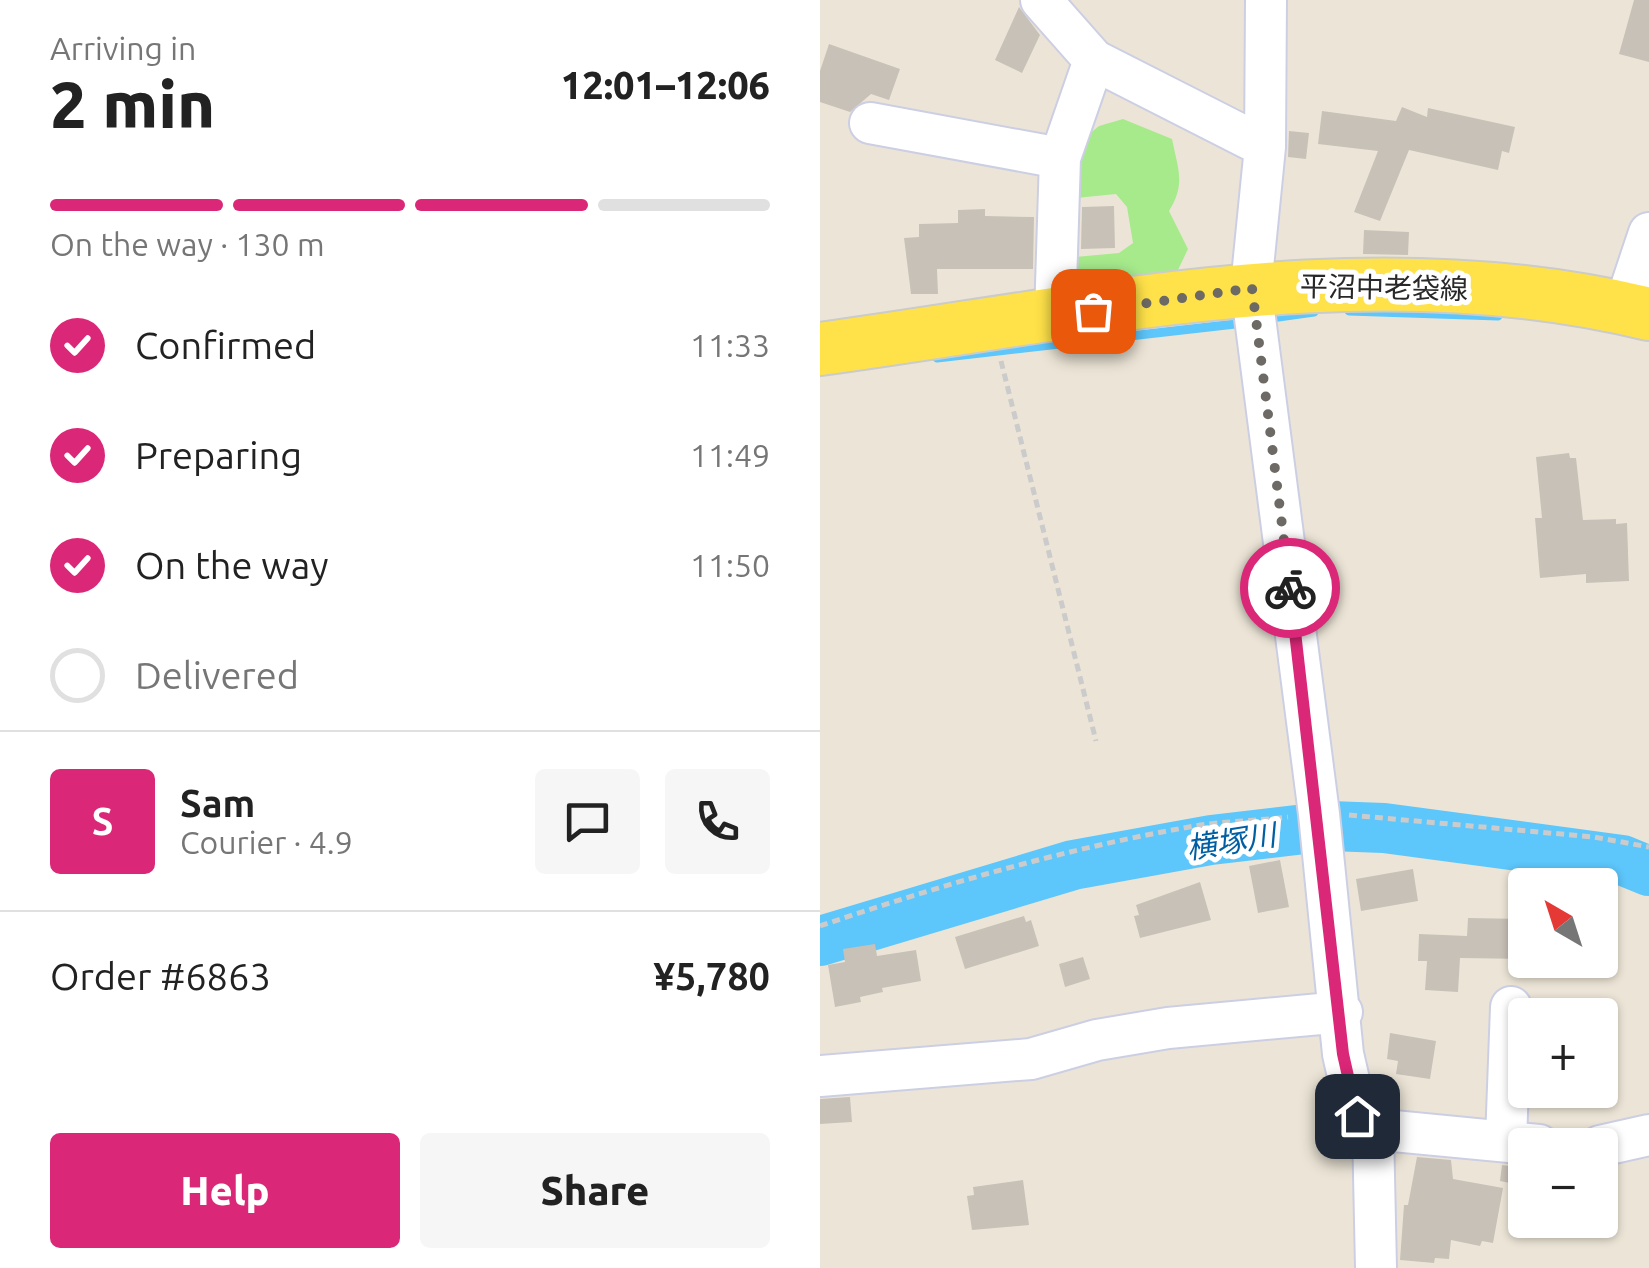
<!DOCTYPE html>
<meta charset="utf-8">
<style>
:root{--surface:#fff;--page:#f6f6f6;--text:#222;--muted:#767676;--line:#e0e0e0;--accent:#db2777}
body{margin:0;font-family:Ubuntu,"Noto Sans JP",sans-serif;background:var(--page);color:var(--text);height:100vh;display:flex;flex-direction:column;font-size:38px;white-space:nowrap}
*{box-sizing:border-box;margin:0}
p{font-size:32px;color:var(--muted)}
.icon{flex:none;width:55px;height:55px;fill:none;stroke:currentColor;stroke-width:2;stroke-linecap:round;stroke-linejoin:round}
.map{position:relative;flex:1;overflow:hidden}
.panel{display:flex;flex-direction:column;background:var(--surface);width:820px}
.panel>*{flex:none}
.needle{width:65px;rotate:321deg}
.fabs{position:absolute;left:688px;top:868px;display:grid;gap:20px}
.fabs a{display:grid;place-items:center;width:110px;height:110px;border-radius:10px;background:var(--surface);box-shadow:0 2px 8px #0004;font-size:50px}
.pin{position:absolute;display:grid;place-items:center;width:85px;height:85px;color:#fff;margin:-42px;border-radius:20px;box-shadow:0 5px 15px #0006}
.courier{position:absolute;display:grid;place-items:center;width:100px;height:100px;margin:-50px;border:8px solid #db2777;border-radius:50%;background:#fff;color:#222;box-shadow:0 2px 12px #0007}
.head em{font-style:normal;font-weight:800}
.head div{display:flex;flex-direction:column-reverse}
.head{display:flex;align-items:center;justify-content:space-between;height:170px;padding:0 50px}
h1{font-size:65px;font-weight:800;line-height:75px}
.bar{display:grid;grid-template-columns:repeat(4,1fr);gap:15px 10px;align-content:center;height:120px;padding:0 50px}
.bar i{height:12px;border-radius:8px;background:var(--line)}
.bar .on{background:var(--accent)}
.bar p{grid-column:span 4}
.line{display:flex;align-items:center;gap:25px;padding:0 50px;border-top:2px solid var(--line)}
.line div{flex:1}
.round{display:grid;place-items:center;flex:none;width:105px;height:105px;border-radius:10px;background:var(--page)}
ol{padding:0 50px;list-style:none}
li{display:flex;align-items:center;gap:30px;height:110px}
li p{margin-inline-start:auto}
li .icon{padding:10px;border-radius:50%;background:var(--accent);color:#fff;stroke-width:4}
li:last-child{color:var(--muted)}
li i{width:55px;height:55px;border:5px solid var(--line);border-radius:50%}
.button{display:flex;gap:20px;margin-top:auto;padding:20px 50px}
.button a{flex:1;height:115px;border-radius:10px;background:var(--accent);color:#fff;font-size:40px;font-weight:800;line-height:115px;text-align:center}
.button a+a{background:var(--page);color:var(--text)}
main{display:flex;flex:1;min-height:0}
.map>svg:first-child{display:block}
</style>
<main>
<section class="panel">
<div class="head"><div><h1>2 min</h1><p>Arriving in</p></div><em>12:01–12:06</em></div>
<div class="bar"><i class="on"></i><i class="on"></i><i class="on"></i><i></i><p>On the way · 130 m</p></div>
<ol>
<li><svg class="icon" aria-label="check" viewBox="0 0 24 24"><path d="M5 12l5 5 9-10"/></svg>Confirmed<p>11:33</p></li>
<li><svg class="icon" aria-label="check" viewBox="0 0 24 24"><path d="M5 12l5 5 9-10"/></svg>Preparing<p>11:49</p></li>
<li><svg class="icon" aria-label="check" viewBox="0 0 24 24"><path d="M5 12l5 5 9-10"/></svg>On the way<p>11:50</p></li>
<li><i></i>Delivered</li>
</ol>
<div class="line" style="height:180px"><b class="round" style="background:var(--accent);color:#fff">S</b><div><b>Sam</b><p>Courier · 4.9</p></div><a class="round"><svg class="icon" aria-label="chat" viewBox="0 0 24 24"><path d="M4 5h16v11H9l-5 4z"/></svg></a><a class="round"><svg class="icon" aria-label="phone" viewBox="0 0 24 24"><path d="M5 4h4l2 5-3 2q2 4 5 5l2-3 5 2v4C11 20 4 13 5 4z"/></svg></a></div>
<div class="line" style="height:130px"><div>Order #6863</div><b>¥5,780</b></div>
<div class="button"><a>Help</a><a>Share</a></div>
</section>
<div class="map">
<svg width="829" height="1268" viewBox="0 0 829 1268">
<rect width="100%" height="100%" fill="#ece5d7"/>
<!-- green -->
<path fill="#a6ea8c" d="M 303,119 L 352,139 C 358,169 366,184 349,211 L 368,249 L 357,272 L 262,287 L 255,257 L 299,253 L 313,243 L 307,207 L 296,194 L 256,198 L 262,140 L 279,126 Z"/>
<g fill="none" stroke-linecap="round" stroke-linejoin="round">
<!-- stream -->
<path stroke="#5dc6fb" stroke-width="9" d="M 529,311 L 678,316
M 445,319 L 494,312
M 117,358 L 424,323"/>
<!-- river -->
<path stroke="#5dc6fb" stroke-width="50" d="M 0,941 L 253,865 L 391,840 L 510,826 L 564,828 L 802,860 L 829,871"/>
</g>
<!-- building -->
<path fill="#c7c1b7" d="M 814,0 L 829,0 L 829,62 L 799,54 Z
M 199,7 L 220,35 L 202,73 L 175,60 Z
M 9,44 L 80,69 L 69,100 L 51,94 L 30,112 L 0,102 L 0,71 Z
M 582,107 L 607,117 L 608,108 L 695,127 L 689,153 L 682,151 L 678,170 L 589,150 L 560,221 L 534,212 L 558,151 L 498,144 L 502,111 L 576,121 Z
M 469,131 L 489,133 L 486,159 L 468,157 Z
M 294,206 L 295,248 L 261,249 L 262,207 Z
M 165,209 L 165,216 L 214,217 L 213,269 L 117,269 L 118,294 L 91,294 L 84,238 L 99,237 L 99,224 L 138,223 L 138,210 Z
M 544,230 L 589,232 L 588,255 L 543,254 Z
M 749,453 L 750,458 L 756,458 L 763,520 L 796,519 L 796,524 L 807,523 L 809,581 L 766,583 L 766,574 L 720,578 L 715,518 L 722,518 L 716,457 Z
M 460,860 L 469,907 L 438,913 L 429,866 Z
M 593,869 L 598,901 L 541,911 L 536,879 Z
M 380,882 L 391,920 L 320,938 L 314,916 L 319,915 L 316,905 Z
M 204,916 L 206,922 L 211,920 L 219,946 L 145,969 L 135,937 Z
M 648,918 L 705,919 L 705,959 L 640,958 L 638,992 L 605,990 L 607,961 L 598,961 L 599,934 L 647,936 Z
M 55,944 L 57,956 L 96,950 L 101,981 L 62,988 L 63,992 L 40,997 L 41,1002 L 15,1007 L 8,965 L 25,962 L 23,949 Z
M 263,957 L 270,979 L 245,987 L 239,964 Z
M 570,1033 L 616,1041 L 610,1079 L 576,1074 L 578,1061 L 567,1059 Z
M 30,1097 L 32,1122 L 0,1124 L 0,1099 Z
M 597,1157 L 631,1160 L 633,1179 L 683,1188 L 673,1243 L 662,1241 L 660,1246 L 631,1240 L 629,1259 L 615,1258 L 614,1263 L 580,1260 L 584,1205 L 588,1205 Z
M 682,1165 L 705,1168 L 705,1186 L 680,1181 Z
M 203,1180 L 209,1225 L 152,1230 L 147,1196 L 154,1195 L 153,1187 Z"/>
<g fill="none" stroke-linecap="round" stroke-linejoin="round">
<defs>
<path id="minor" d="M 221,0 L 274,60 L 445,147
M 446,0 L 445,147 L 431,287 L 499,814 L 523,1054 L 537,1115 L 553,1129 L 556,1268
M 50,123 L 240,158
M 804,308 L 829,233
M 235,316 L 240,158 L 274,60
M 0,1076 L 211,1059 L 277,1040 L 348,1028 L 522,1012
M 553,1129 L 719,1145
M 686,1140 L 691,1007
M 780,1146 L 829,1135"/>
<path id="major" d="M 0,349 C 278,311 550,246 829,314"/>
</defs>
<!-- minor casing -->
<use href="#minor" stroke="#cccfe3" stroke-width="44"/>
<!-- major casing -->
<use href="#major" stroke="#cbcbcb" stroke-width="56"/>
<!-- path -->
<path stroke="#cbcbcb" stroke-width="5" stroke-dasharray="8 5" stroke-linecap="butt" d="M 181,361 L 276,741
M 529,815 L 774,837 L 829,847
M 0,926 C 121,885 244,849 369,827 C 402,821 435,821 468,817"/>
<!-- minor -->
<use href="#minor" stroke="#fff" stroke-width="40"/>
<!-- major -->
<use href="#major" stroke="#ffe249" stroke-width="52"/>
</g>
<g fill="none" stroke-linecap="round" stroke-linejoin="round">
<!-- done -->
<path stroke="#6d6a65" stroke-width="10" stroke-dasharray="0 18" d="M 273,311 L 432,288 L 470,588"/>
<!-- route -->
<path stroke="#db2777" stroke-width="12" d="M 470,588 L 523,1054 L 537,1116"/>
</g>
<g text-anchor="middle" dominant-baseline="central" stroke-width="10" stroke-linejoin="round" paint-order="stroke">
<!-- street labels -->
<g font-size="28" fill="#282828" stroke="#fff">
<text transform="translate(564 287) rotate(1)">平沼中老袋線</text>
</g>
<!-- water labels -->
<g font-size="30" font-style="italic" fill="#005fa3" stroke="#fff">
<text transform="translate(411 841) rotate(-9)">横塚川</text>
</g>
</g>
</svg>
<div class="fabs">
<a><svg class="needle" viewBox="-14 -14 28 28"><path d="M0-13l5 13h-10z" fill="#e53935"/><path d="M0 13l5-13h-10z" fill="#767676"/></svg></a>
<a>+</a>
<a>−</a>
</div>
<div class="pin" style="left:273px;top:311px;background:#ea580c"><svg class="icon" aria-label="bag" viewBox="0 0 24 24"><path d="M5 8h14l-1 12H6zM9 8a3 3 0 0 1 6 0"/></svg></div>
<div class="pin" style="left:537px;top:1116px;background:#1f2937"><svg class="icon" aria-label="home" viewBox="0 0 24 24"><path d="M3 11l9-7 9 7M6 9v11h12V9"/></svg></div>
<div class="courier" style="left:470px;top:588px"><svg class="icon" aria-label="bike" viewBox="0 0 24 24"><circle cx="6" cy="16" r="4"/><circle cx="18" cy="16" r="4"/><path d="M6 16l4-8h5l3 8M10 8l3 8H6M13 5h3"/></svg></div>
</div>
</main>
